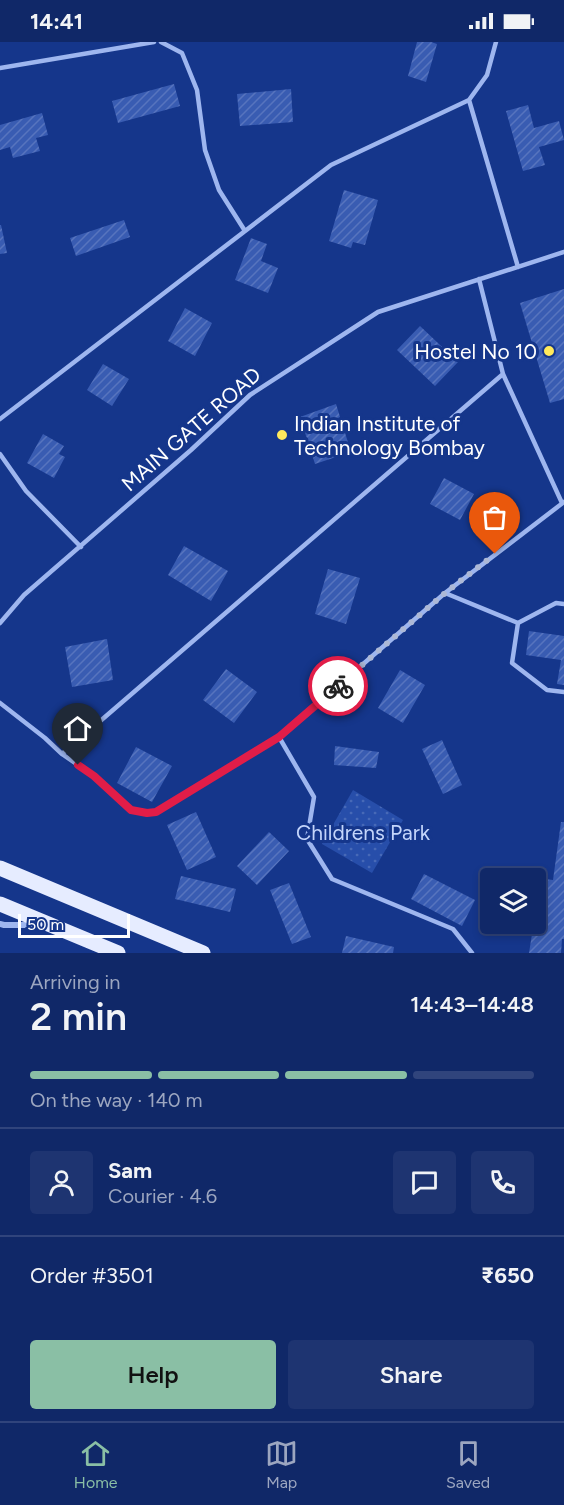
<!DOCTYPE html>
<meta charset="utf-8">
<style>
:root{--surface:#102868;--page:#1e3471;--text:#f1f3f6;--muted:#9ca6c0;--line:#30447c;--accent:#8abfa5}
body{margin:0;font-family:Figtree,sans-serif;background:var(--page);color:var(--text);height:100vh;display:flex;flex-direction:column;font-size:22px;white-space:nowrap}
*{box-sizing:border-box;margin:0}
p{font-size:20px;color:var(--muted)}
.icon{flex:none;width:33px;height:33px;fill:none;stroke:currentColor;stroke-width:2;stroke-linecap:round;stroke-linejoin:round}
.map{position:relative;height:911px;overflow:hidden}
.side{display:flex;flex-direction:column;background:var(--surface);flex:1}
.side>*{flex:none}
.fabs{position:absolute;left:480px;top:826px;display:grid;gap:12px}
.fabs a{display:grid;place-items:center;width:66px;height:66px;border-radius:6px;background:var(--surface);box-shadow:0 3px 9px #0003,0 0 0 2px var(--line);font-size:30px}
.scale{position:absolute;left:18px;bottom:15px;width:112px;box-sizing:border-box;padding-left:6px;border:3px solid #fff;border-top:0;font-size:16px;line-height:21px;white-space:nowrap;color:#fff;-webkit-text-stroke:4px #15368b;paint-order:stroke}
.pin{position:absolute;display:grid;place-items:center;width:51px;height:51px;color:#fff;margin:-62px -26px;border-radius:50% 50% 50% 0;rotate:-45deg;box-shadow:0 0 6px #0007}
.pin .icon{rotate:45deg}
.courier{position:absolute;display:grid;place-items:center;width:60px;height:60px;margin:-30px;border:4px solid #e11d48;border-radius:50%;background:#fff;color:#222;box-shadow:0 2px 8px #0007}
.summary em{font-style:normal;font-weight:600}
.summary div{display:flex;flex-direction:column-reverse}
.summary{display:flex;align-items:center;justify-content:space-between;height:102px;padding:0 30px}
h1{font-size:39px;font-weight:600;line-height:45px}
.bar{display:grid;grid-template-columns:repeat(4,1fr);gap:9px 6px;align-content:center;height:72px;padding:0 30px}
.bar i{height:8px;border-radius:4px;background:var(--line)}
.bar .on{background:var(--accent)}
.bar p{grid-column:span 4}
.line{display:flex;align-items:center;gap:15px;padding:0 30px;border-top:2px solid var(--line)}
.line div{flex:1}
.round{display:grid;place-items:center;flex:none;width:63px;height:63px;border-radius:6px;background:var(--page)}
.primary-button{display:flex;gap:12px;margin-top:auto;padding:12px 30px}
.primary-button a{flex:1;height:69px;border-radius:6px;background:var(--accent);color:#111;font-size:24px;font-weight:600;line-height:69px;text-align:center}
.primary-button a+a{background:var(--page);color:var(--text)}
.status{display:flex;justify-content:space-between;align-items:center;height:42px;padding:0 30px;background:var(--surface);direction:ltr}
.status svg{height:16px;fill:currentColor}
.menu{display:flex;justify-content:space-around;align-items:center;height:84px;border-top:2px solid var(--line);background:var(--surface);font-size:16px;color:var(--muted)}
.menu a{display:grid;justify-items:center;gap:3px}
.menu .on{color:var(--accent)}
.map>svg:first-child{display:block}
</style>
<div class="status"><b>14:41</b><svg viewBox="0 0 49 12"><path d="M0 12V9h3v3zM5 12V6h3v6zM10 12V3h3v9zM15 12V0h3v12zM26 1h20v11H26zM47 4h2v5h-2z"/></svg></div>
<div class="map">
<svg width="564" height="911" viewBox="0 0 564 911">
<defs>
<pattern id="park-dots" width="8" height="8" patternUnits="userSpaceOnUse" patternTransform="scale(1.5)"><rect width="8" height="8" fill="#274eaa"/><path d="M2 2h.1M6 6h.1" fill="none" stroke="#4769b7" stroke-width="1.8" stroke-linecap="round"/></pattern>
<pattern id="building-hatch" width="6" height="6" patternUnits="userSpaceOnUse" patternTransform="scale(1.5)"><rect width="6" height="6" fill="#395cb2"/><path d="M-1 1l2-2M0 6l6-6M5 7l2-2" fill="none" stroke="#5774be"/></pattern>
</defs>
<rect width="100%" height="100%" fill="#15368b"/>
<!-- park -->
<path fill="url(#park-dots)" d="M 353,748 L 403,778 L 372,831 L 322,802 Z"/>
<!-- building -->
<path fill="url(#building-hatch)" d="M 417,0 L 431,0 L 437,2 L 426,40 L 408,34 Z
M 174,42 L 180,64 L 118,81 L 112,59 Z
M 291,47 L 293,80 L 240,84 L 237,52 Z
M 528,63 L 534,86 L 559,79 L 564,98 L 539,105 L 545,123 L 523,129 L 506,69 Z
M 42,71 L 48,93 L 36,96 L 40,109 L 13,116 L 10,105 L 0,108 L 0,83 Z
M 344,148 L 378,158 L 365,203 L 353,200 L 351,206 L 329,199 Z
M 124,178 L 130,195 L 76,214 L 70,196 Z
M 0,183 L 1,183 L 7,211 L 0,212 Z
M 251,196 L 267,202 L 261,219 L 278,226 L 268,251 L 235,238 Z
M 564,247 L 564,357 L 550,361 L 520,261 Z
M 185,266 L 212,281 L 195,314 L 168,299 Z
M 420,284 L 458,320 L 435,344 L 397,308 Z
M 103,322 L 129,337 L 112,364 L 87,348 Z
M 336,362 L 351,410 L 315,422 L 300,375 Z
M 43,392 L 64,404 L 59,412 L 65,415 L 54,436 L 27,421 Z
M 444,436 L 474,452 L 460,478 L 430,462 Z
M 184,504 L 228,529 L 211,559 L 168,533 Z
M 328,527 L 360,536 L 346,582 L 315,572 Z
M 529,589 L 564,594 L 564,643 L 557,642 L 561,618 L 526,613 Z
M 107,597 L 113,638 L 72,645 L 65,605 Z
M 226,627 L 257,650 L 234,681 L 203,658 Z
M 400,628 L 425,643 L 403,681 L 378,666 Z
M 442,698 L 462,743 L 443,752 L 422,707 Z
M 335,704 L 379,710 L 376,726 L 334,723 Z
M 136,705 L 172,724 L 152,760 L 117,741 Z
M 196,770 L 216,815 L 187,828 L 167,783 Z
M 561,780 L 564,780 L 564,897 L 562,897 L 561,911 L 529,911 L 533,886 L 513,883 L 513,882 L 536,882 L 536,836 L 553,838 Z
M 269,790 L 289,809 L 257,843 L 237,824 Z
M 503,831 L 534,836 L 534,837 L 502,837 Z
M 424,832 L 475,858 L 462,884 L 411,857 Z
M 181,834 L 236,847 L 230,870 L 175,857 Z
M 289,841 L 311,895 L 292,902 L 270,848 Z
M 346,894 L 394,905 L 393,911 L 342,911 Z"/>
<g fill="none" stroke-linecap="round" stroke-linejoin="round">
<!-- service -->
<path stroke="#9eb6ef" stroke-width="4.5" d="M 161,0 L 182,11 L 197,48 L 205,108 L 219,148 L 245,189
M 496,0 L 487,33 L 469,58 L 518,225
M 0,26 L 154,0
M 479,237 L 503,332 L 562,461
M 0,377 L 331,123 L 469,58
M 0,412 L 26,449 L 81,505
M 445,551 L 518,581
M 0,581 L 24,553 L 191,408 L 250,353 L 378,270 L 564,210
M 518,581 L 512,621 L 547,648 L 564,650
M 518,581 L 556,561 L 564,562
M 0,661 L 45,696 L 62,712 L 94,734 L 131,768 L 147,772 L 156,769 L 279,695 L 314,755 L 307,797 L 332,837 L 453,887 L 472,911
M 279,695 L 445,551 L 564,460
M 62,712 L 503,332"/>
<!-- minor -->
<path stroke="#9eb6ef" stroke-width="6" d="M 0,882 L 4,883 L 39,883"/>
<!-- primary -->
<path stroke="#e6ecff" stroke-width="15" d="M 0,826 L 203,911
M 0,862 L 118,911"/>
</g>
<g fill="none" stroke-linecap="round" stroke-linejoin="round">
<!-- done -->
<path stroke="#adb9d6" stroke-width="6" stroke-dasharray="0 10.8" d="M 338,644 L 445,551 L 495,512"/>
<!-- route -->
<path stroke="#e11d48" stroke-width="8" d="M 78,723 L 94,734 L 131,768 L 147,771 L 156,770 L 279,695 L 338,644"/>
</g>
<!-- markers -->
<g fill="#ffe95c" stroke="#15368b" stroke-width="2">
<circle cx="549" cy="309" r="6"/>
<circle cx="282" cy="393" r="6"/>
</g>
<g text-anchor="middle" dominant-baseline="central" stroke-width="6" stroke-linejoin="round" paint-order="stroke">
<!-- poi labels -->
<g font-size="21" fill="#fff" stroke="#15368b" text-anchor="end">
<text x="537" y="309">Hostel No 10</text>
<text x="294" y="381" text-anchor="start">Indian Institute of<tspan x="294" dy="24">Technology Bombay</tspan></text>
</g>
<!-- street labels -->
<g font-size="21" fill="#fff" stroke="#15368b">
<text transform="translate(191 387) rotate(-41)">MAIN GATE ROAD</text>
</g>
<!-- park labels -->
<g font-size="21" fill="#c4d5fb" stroke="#15368b">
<text x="363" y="790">Childrens Park</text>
</g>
</g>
</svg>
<div class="fabs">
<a><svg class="icon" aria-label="layers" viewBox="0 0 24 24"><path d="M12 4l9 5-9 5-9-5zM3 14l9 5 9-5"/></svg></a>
</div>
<div class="scale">50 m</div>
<div class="pin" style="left:495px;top:512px;background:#ea580c"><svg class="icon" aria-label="bag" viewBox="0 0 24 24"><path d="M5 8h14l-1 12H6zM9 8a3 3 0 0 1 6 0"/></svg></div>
<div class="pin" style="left:78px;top:723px;background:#1f2937"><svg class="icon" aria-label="home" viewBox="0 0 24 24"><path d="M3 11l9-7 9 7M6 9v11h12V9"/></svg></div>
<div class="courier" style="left:338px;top:644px"><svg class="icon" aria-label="bike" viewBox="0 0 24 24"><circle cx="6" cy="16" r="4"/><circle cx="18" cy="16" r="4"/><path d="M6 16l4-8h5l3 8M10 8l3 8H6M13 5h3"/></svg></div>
</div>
<section class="side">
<div class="summary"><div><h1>2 min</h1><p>Arriving in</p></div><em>14:43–14:48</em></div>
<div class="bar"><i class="on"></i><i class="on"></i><i class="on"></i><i></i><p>On the way · 140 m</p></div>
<div class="line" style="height:108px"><a class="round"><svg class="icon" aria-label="person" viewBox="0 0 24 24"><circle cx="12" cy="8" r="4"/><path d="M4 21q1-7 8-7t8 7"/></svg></a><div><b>Sam</b><p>Courier · 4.6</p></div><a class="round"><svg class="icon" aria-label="chat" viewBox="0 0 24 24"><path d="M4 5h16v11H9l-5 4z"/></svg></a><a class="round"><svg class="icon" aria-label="phone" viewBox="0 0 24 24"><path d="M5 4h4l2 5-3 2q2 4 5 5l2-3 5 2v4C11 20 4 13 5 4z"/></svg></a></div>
<div class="line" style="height:78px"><div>Order #3501</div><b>₹650</b></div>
<div class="primary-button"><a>Help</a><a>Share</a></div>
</section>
<nav class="menu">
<a class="on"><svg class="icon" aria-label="home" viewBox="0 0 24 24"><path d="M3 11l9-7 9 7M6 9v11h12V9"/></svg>Home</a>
<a><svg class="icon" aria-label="map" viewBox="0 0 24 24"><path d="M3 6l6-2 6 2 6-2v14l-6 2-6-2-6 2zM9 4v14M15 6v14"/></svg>Map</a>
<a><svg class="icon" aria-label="saved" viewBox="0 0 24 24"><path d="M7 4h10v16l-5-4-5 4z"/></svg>Saved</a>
</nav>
